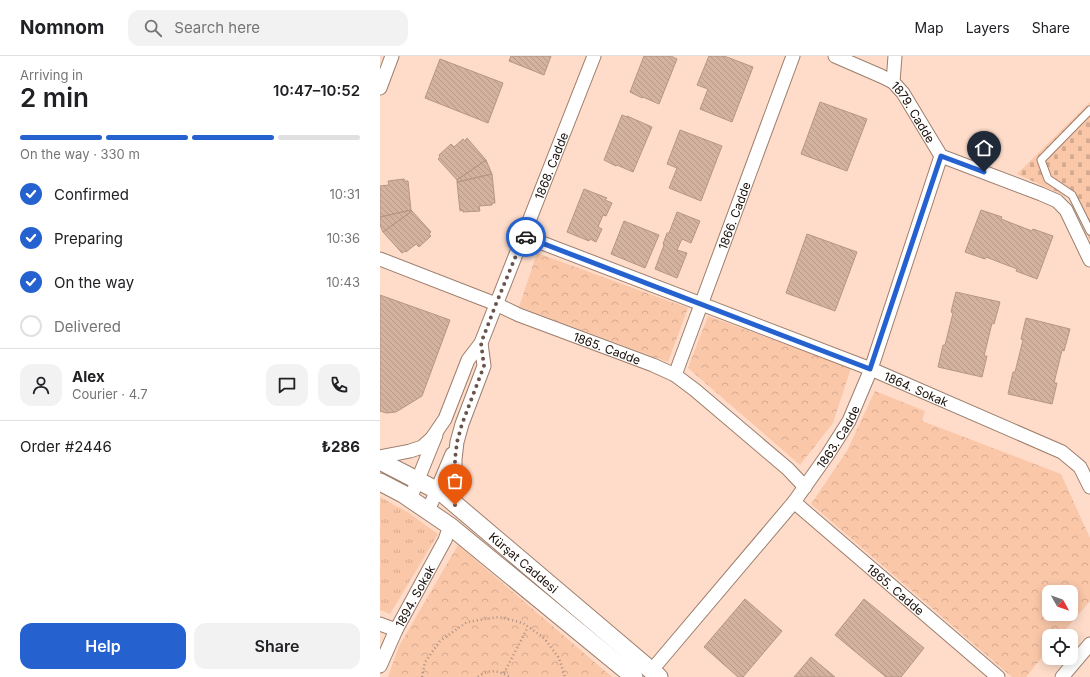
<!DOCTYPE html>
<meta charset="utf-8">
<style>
:root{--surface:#fff;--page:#f2f2f2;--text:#202124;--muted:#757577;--line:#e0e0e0;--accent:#2662cf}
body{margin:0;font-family:Inter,sans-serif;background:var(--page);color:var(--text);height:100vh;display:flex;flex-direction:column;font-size:15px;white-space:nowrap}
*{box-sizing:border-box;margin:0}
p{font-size:13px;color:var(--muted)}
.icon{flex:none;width:22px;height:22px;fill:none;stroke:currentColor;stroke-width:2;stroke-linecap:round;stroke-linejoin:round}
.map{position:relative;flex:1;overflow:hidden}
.panel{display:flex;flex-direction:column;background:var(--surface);width:380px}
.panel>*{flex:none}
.needle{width:26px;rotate:130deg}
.fabs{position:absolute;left:662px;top:529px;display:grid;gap:8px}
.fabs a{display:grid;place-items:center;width:36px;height:36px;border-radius:8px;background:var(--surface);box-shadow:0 2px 10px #0003;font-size:20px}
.pin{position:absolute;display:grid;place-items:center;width:34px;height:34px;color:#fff;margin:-41px -17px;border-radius:50% 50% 50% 0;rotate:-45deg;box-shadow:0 0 4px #0007}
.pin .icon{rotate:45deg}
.courier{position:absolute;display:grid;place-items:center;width:40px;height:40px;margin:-20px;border:3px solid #2662cf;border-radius:50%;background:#fff;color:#222;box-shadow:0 1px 5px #0007}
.summary em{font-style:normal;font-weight:600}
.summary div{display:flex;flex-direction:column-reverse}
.summary{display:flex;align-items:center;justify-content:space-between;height:68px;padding:0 20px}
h1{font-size:26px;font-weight:600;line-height:30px}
.bar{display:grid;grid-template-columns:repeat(4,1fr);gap:6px 4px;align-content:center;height:48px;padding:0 20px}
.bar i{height:5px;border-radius:3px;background:var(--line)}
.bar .on{background:var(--accent)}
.bar p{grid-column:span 4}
.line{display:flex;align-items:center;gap:10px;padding:0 20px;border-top:1px solid var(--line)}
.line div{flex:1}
.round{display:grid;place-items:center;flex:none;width:42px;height:42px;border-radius:12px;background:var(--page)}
ol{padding:0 20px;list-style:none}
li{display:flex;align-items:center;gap:12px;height:44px}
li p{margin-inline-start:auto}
li .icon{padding:4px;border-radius:50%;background:var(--accent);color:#fff;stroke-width:4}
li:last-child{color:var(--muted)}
li i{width:22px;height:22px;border:2px solid var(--line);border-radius:50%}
.cta{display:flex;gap:8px;margin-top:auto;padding:8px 20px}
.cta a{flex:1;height:46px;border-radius:12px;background:var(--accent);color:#fff;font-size:16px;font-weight:600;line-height:46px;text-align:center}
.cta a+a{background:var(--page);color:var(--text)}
header{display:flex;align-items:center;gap:24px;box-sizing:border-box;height:56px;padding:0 20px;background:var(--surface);border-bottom:1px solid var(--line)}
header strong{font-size:19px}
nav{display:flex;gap:22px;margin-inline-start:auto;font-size:14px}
.search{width:280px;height:36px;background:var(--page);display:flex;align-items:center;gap:10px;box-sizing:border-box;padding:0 14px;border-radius:12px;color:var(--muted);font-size:15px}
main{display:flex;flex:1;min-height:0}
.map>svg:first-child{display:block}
</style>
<header>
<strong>Nomnom</strong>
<div class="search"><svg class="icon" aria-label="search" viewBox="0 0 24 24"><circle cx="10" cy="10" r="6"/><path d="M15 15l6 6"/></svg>Search here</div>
<nav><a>Map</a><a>Layers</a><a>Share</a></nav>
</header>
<main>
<section class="panel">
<div class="summary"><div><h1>2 min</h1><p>Arriving in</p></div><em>10:47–10:52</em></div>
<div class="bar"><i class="on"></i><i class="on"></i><i class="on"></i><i></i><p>On the way · 330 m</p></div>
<ol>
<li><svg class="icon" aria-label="check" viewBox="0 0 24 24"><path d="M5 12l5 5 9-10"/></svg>Confirmed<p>10:31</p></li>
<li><svg class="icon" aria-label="check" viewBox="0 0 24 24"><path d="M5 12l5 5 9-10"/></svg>Preparing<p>10:36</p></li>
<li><svg class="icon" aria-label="check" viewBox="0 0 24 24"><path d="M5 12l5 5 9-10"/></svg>On the way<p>10:43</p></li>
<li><i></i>Delivered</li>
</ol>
<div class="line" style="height:72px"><a class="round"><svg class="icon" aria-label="person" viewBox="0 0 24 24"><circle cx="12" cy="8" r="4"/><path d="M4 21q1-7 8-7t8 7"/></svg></a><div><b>Alex</b><p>Courier · 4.7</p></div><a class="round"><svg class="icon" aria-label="chat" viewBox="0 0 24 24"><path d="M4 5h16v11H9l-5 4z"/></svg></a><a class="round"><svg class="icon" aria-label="phone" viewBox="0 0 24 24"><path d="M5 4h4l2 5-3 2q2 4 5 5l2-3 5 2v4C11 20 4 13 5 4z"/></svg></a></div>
<div class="line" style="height:52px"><div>Order #2446</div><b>₺286</b></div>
<div class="cta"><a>Help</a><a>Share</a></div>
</section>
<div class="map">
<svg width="710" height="621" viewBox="0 0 710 621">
<defs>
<pattern id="grass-tufts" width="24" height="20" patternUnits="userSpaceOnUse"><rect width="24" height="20" fill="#fac7a9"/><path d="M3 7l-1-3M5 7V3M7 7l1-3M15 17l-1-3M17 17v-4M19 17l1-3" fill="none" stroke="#d6aa90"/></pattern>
<pattern id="forest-crowns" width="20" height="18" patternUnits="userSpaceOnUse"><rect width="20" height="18" fill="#fac7a9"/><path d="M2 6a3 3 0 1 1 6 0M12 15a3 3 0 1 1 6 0" fill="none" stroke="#d6aa90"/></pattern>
<pattern id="cemetery-stones" width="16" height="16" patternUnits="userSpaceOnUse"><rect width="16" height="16" fill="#fac7a9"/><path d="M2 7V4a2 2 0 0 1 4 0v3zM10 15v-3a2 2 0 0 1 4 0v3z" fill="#d6aa90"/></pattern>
<pattern id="building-back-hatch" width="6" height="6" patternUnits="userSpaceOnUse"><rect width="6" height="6" fill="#d3b29f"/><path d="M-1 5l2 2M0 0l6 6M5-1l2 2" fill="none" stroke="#b59887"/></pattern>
</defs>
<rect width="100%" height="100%" fill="#fedcc9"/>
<!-- grass -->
<path fill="url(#grass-tufts)" d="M 0,441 L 29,457 L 58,478 L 10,558 L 0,554 Z"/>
<!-- forest -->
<path fill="url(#forest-crowns)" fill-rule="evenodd" d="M 157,197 L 308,252 L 288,306 L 139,251 Z
M 328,260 L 471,312 L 453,367 L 420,409 L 308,312 Z
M 495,335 L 545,355 L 542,365 L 681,418 L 710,482 L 710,545 L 680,580 L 669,580 L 669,593 L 646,621 L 632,621 L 431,448 L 467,395 ZM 669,536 L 691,536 L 691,558 L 669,558 Z
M 78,489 L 232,621 L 8,621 L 19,590 Z"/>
<!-- cemetery -->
<path fill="url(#cemetery-stones)" d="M 710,46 L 710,184 L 690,142 L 637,118 Z"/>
<!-- building -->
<path fill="url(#building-back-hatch)" stroke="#b69684" d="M 131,0 L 171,0 L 164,19 L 129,5 Z
M 264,0 L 291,0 L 297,3 L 279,48 L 263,41 L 262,42 L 250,36 Z
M 329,0 L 344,0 L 373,11 L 352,66 L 320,53 L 328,33 L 317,29 Z
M 60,3 L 123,27 L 108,67 L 45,42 Z
M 440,46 L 487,63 L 467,115 L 421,98 Z
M 242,59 L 247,61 L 247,60 L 272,71 L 253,116 L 237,109 L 236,110 L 224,104 Z
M 300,74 L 342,90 L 321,145 L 289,132 L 297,112 L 287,108 Z
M 87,82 L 106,104 L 77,124 L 58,103 L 60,101 L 59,99 L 71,88 L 74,91 L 83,83 L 85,85 Z
M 106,104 L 112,118 L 77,126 L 77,124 Z
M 112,118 L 115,147 L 112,147 L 112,149 L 99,150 L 100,155 L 83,156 L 83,154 L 80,155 L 77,126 Z
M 24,123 L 25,125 L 28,125 L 31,154 L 0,161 L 0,130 L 9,129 L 8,125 Z
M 204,133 L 227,142 L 225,144 L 232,147 L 226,160 L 223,159 L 218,171 L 222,173 L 216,186 L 210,183 L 209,185 L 187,176 Z
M 31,154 L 32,155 L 3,176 L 0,169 L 0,161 Z
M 601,154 L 622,161 L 621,163 L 652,175 L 653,173 L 673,180 L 657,223 L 636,215 L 637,213 L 606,201 L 605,203 L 585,196 Z
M 32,155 L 51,176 L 49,178 L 51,180 L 39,191 L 36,188 L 26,196 L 25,195 L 22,197 L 3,176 Z
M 297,156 L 320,165 L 311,187 L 302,183 L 297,194 L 307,197 L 297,222 L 275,213 L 284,189 L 283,188 L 287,177 L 289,177 Z
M 244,165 L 279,179 L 265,212 L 231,198 Z
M 427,178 L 477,196 L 455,255 L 406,237 Z
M 576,236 L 620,246 L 614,268 L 612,267 L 604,300 L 607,300 L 602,321 L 558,311 L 563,289 L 565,289 L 573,257 L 571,256 Z
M 0,239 L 70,264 L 42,340 L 16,356 L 6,357 L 0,355 Z
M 646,262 L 690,273 L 684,295 L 682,294 L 674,327 L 677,327 L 672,348 L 628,338 L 633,316 L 635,316 L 643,284 L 641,283 Z
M 365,543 L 402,575 L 363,621 L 358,621 L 324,591 Z
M 484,543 L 544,592 L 521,621 L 506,621 L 455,579 Z
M 431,601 L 455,621 L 414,621 Z"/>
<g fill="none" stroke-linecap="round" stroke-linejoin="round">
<defs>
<path id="service" d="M 710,54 L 661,104 L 668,123 L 692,139 L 710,175"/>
<g id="minor">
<path id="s1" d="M 455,0 L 501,20 L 513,26 L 523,37 L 561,100 L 661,138 L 677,145 L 686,154 L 710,204"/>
<path d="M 513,26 L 515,0"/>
<path d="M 0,32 L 12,0"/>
<path id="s2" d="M 144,180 L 491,313 L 682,396 L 700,411 L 710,431"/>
<path id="s3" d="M 0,203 L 116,248 L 139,259 L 273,309 L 295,319 L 315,334 L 408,413 L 425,431"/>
<path id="s4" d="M 295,319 L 413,0"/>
<path id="s5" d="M 0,401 L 30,395 L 42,391 L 52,382 L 65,363 L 88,304 L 101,287 L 214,0"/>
<path d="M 30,443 L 56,379"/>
<path id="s6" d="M 414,446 L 618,621"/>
<path d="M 75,449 L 75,403 L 77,386 L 82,368 L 104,310 L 101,287"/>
<path d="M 48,455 L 72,398"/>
<path d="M 0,568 L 16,574"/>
<path id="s7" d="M 0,610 L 16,574 L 65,484 L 70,470"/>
<path id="s8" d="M 271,615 L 414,446 L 448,398 L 469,365 L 491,313 L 561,100"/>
<path d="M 682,621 L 710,588"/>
</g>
<g id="tertiary">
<path id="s9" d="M 0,405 L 62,437 L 279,621"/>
<path d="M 0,426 L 23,438 L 70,470 L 254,621"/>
</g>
</defs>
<!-- service casing -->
<use href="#service" stroke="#9d7e6c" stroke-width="9"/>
<!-- minor casing -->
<use href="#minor" stroke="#9d7e6c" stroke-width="15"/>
<!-- tertiary casing -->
<use href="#tertiary" stroke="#9d7e6c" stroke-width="19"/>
<!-- path -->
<path stroke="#ab9183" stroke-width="2.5" stroke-dasharray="1 3" stroke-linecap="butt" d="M 124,617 L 148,571
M 42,621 L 45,606 L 60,585 L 87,566 L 119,561 L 143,567 L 164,582 L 179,602 L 185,621
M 98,621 C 108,613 119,614 129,621"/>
<!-- service -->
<use href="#service" stroke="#fff" stroke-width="7"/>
<!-- minor -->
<use href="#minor" stroke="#fff" stroke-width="13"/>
<!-- tertiary -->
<use href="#tertiary" stroke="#fff" stroke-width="17"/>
</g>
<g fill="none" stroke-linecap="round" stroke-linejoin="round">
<!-- done -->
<path stroke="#69554b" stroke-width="4" stroke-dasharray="0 7.2" d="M 75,449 L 75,403 L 77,386 L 82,368 L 104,310 L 101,287 L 116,248 L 144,180 L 146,181"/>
<!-- route -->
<path stroke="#2662cf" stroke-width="5" d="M 146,181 L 490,313 L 561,100 L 604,116"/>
</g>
<g text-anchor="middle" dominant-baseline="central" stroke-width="3" stroke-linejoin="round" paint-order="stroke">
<!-- street labels -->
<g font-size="12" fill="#190d07" stroke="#fceee6">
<text stroke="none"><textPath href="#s1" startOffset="100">1879. Cadde</textPath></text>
<text stroke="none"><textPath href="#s5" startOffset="355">1868. Cadde</textPath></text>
<text stroke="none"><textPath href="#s4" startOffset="170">1866. Cadde</textPath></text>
<text stroke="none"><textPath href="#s3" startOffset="244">1865. Cadde</textPath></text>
<text stroke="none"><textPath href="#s2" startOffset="421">1864. Sokak</textPath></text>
<text stroke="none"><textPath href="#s8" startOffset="300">1863. Cadde</textPath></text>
<text stroke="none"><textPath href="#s9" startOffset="177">Kürşat Caddesi</textPath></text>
<text stroke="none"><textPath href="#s6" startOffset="134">1865. Cadde</textPath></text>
<text stroke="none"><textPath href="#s7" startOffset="78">1894. Sokak</textPath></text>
</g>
</g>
</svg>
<div class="fabs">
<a><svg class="needle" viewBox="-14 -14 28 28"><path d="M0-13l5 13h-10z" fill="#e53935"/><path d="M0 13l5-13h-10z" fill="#757577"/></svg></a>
<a><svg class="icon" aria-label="locate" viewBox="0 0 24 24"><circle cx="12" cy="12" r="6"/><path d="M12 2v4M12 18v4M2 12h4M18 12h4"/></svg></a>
</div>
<div class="pin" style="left:75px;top:449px;background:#ea580c"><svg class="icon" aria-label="bag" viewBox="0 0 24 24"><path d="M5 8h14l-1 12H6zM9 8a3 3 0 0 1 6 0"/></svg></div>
<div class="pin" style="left:604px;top:116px;background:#1f2937"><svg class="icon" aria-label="home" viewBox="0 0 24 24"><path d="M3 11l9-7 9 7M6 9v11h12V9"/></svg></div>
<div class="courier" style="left:146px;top:181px"><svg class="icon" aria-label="car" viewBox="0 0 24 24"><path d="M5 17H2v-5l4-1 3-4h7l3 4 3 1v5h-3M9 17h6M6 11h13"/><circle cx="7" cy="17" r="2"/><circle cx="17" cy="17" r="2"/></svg></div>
</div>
</main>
